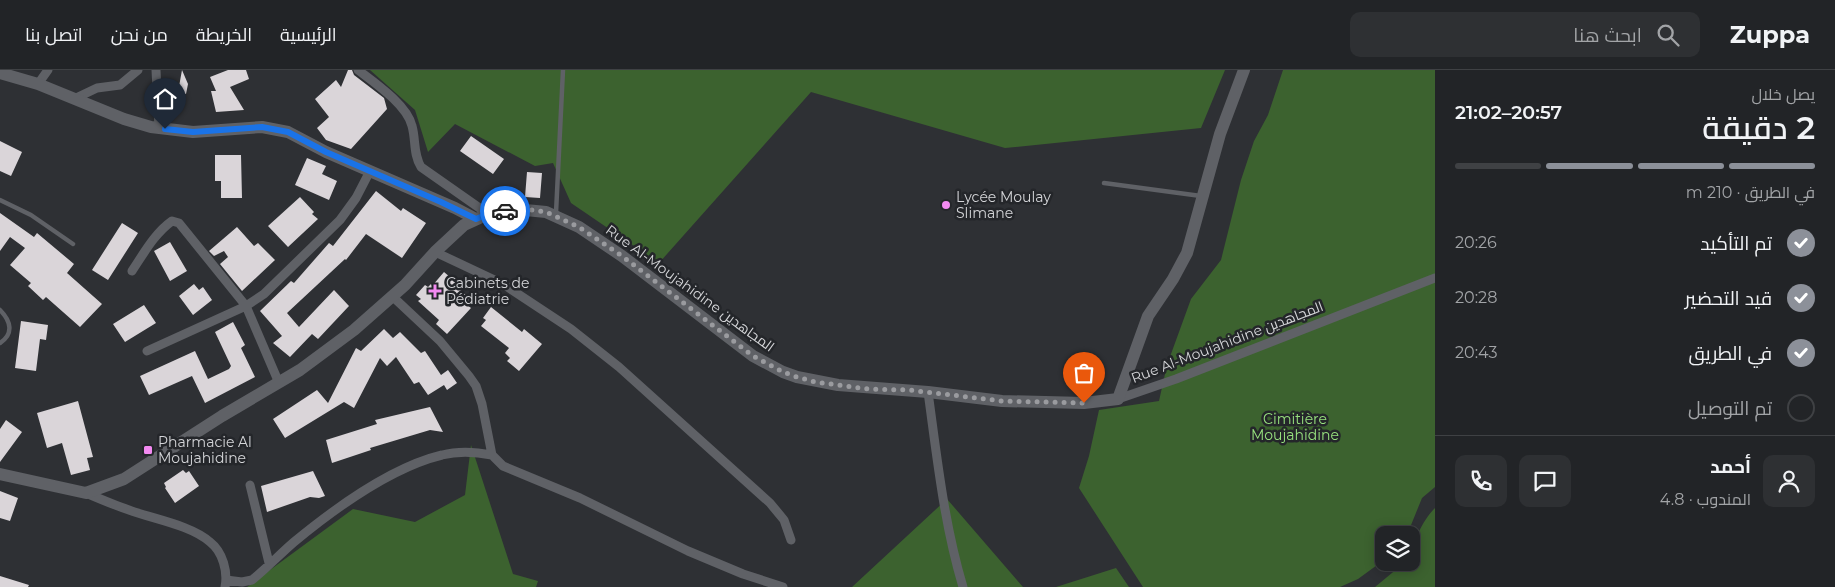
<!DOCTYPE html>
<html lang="ar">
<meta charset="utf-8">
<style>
:root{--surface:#222427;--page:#2e3033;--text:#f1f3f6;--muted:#a2a4a7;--line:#3f4144;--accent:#8c9099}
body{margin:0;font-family:Montserrat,Cairo,sans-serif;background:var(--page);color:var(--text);direction:rtl;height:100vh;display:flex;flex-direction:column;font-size:19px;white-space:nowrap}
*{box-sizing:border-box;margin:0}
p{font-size:16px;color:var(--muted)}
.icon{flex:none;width:28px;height:28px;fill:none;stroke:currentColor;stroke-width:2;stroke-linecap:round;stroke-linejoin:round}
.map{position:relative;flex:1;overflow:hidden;direction:ltr}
.panel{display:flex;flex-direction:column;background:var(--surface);width:400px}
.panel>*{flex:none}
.buttons{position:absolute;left:1375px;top:456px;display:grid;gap:10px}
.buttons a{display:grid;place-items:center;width:45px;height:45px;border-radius:10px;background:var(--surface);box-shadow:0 2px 12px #0003,0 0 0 1px var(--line);font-size:25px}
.pin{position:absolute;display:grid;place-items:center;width:42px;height:42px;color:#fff;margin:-51px -21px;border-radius:50% 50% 50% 0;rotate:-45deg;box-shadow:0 0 5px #0007}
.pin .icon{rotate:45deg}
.courier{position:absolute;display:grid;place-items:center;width:50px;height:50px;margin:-25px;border:4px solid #1a73e8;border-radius:50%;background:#fff;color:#222;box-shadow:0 1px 6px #0007}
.overview em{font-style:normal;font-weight:600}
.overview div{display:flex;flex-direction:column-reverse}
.overview{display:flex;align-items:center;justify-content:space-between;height:85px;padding:0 20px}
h1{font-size:32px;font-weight:600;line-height:38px}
.bar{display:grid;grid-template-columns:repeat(4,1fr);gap:8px 5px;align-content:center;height:60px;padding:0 20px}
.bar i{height:6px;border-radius:4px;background:var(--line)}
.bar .active{background:var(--accent)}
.bar p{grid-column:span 4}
.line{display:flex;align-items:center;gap:12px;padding:0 20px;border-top:1px solid var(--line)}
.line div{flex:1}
.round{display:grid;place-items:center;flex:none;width:52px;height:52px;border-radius:10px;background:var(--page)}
ol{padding:0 20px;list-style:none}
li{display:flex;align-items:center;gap:15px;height:55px}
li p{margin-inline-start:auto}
li .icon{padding:5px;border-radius:50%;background:var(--accent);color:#fff;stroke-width:4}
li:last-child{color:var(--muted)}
li i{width:28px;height:28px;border:2px solid var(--line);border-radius:50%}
header{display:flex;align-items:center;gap:30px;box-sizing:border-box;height:70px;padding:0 25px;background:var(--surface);border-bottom:1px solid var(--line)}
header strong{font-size:24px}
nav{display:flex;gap:28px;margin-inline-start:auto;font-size:18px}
.search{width:350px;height:45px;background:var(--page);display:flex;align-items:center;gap:12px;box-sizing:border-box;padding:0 18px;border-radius:10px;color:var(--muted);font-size:19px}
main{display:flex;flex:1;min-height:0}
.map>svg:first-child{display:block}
</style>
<header>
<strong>Zuppa</strong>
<div class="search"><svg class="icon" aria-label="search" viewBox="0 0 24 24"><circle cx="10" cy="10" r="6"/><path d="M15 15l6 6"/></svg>ابحث هنا</div>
<nav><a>الرئيسية</a><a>الخريطة</a><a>من نحن</a><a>اتصل بنا</a></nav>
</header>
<main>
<section class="panel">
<div class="overview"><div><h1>2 دقيقة</h1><p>يصل خلال</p></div><em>20:57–21:02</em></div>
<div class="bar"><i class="active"></i><i class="active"></i><i class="active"></i><i></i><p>في الطريق · 210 m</p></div>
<ol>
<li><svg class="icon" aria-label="check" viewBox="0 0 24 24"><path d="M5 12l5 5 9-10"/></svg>تم التأكيد<p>20:26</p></li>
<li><svg class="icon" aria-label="check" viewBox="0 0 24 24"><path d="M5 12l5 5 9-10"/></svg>قيد التحضير<p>20:28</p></li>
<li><svg class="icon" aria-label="check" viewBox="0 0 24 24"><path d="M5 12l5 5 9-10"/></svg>في الطريق<p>20:43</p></li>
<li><i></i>تم التوصيل</li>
</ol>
<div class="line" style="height:90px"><a class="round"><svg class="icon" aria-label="person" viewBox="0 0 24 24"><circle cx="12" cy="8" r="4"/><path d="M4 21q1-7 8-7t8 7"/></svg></a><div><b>أحمد</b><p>المندوب · 4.8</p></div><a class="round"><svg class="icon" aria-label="chat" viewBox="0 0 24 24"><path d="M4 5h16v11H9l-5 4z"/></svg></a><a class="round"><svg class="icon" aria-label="phone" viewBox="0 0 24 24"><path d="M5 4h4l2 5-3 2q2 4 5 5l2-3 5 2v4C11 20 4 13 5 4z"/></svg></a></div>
</section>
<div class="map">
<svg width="1435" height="517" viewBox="0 0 1435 517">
<rect width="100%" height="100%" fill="#2e3034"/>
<!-- green -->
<path fill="#3c622f" d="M 370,0 L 1225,0 L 1201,58 L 1005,78 L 811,22 L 659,193 L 571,133 L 553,93 L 535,96 L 455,54 L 428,82 L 415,40 Z
M 1283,0 L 1435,0 L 1435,417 L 1422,428 L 1407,465 L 1384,465 L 1384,490 L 1358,509 L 1340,517 L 1143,517 L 1079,418 L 1089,386 L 1099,340 L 1159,331 L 1167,295 L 1191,229 L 1221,190 L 1241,110 L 1254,71 L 1268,45 Z
M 471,375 L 513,504 L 538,511 L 536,517 L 247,517 L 353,439 L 415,452 L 465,425 Z
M 947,429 L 1023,517 L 852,517 Z
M 1435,438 L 1435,517 L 1375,517 L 1404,493 L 1411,492 C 1411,475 1422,451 1435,438 Z
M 1116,498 L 1129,517 L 1056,517 Z"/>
<!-- building -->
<path fill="#dad5d9" d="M 182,0 L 188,14 L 186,24 L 178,22 Z
M 228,0 L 246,0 L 249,9 L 230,17 L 244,40 L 216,42 L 211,21 L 216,21 L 210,7 Z
M 348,0 L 352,0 L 354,5 L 384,28 L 387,39 L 351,79 L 326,70 L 317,58 L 329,47 L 315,29 L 336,10 L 341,17 Z
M 471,66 L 504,89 L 493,104 L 460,81 Z
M 0,71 L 22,82 L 11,106 L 0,101 Z
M 215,85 L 241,85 L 242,128 L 221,128 L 221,111 L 215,111 Z
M 307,88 L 326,96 L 322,104 L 337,111 L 329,130 L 295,115 Z
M 527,102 L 542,103 L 540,128 L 525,127 Z
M 376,121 L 401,141 L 403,138 L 426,153 L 402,188 L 366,164 L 346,190 L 345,189 L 287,243 L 299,257 L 334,220 L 349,236 L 318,269 L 312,264 L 290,287 L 273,273 L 282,266 L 260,241 L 291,211 L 294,213 L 329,173 L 333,176 Z
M 300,127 L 314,142 L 312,144 L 318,149 L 288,177 L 268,156 Z
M 0,143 L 34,167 L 37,163 L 74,194 L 67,203 L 102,234 L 80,257 L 46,227 L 43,230 L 28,216 L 31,213 L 10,195 L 25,178 L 10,167 L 0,181 Z
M 122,153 L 138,163 L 108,210 L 92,200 Z
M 237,157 L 254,176 L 258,173 L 275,190 L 242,221 L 220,194 L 228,187 L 224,181 L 214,186 L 209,181 Z
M 170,172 L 187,201 L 170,211 L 154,181 Z
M 444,202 L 457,213 L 455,215 L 470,229 L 466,234 L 471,238 L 447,264 L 436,254 L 439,250 L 418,231 L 421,229 L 416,225 L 425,215 L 428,217 L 431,214 L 432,216 Z
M 194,214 L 199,220 L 203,217 L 212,230 L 193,245 L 179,226 Z
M 144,235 L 156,253 L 125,272 L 113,254 Z
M 491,237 L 522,262 L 524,259 L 542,274 L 519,301 L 507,291 L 510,288 L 505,283 L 509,278 L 481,256 L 486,250 L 483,248 Z
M 21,251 L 48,255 L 46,270 L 40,269 L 36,301 L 15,298 Z
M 233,252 L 245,275 L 241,278 L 255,307 L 205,333 L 192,306 L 149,325 L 140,306 L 195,281 L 208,309 L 229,299 L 231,296 L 215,262 Z
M 384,259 L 393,268 L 400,262 L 421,283 L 425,281 L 441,305 L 448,300 L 457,313 L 447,320 L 444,315 L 428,325 L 419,312 L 414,314 L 396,287 L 387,296 L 380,288 L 354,338 L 344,332 L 285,368 L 273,349 L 317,320 L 328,333 L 356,278 L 361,281 Z
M 78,331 L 93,387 L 87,388 L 90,400 L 71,405 L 62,373 L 47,378 L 37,343 Z
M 430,337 L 443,362 L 430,360 L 370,378 L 371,380 L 332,393 L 326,370 L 377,354 L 375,350 Z
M 6,350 L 22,362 L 0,392 L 0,359 Z
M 183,400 L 186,403 L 189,401 L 199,416 L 175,433 L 165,418 L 166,417 L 164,413 Z
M 313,401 L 325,426 L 319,428 L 310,427 L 267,442 L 261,416 Z
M 0,421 L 18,428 L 10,451 L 0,448 Z
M 0,506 L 29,515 L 28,517 L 0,517 Z"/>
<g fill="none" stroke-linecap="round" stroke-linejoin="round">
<!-- lane -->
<path stroke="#5f6166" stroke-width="4.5" d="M 1104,113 L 1201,126
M 0,130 L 31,145 L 73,174
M 556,143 L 563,0
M 0,240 C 11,251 14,264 0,273"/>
<!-- street -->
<path stroke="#5f6166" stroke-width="9" d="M 156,0 L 159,58
M 358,0 C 375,13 407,35 412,56 C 416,70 413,84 421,97 L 488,144
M 38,14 L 48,0
M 76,28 L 97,18 L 120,15 L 138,0
M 435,182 L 503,214 L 571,259 L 619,297 L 770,433 L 784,450 L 791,470
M 132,201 C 144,183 155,163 172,151 L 179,153 L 246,236 L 279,313
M 392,226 L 440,271 L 469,306 L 476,316 L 482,334 L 492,385 L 503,396 L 580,428 L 688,481 L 743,504 L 783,517
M 147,281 L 246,236 L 264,224 L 340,150 L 356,128 L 370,101
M 928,322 C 937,387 944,454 963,517
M 1118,329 L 1176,309 L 1435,208
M 250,415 L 269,493
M 86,423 C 100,429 114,435 129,440 C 153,449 191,455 210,472 C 223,482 228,502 225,517
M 226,510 L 242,512 L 252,510 C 267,498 280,484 294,472 C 334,439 392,397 442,385 C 457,381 477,382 492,385"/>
<!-- secondary -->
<path stroke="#5f6166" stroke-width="12" d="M 0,3 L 38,14 L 124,49 L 151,57 L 193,62 L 262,57 L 288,62 L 326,82 L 455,138 L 476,149
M 0,404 L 86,423 L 124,409 L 222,346 L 300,300 L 354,260 L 405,215 L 435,182 L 464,155 L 488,144 L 515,139 L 546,142 L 579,157 L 622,186 L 753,286 L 783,302 L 797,307 L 838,315 L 928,322 L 1002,331 L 1084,333 L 1118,329 L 1148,246 L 1173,209 L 1187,183 L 1220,64 L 1244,0"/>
</g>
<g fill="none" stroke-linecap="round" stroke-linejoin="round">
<!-- done -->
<path stroke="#9a9b9f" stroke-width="5" stroke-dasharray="0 9" d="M 505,141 L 526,139 L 546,142 L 579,157 L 622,186 L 753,286 L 783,302 L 797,307 L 815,312 L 868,319 L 909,320 L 1002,331 L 1084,333"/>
<!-- route -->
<path stroke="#1a73e8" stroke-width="6" d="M 165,59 L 193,62 L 262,57 L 288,62 L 326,82 L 441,132 L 476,149 L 488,144 L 505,141"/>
</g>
<!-- markers -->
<g fill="#f38af1" stroke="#24262a" stroke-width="2">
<circle cx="946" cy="135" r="5"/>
<path d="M432.5 213.5h5v5h5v5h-5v5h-5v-5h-5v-5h5z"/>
<rect x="143" y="375" width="10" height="10" rx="2.5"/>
</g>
<g text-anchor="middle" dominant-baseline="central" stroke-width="5" stroke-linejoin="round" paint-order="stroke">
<!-- poi labels -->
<g font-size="14" fill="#d4d5d8" stroke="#24262a" text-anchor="start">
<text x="956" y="127">Lycée Moulay<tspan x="956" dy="16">Slimane</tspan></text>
<text x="446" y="213">Cabinets de<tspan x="446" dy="16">Pédiatrie</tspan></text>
<text x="158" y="372">Pharmacie Al<tspan x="158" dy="16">Moujahidine</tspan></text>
</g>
<!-- street labels -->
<g font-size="14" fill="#d4d5d8" stroke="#24262a">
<text transform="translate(690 218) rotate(36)">Rue Al-Moujahidine المجاهدين</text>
<text transform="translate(1227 272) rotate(-21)">Rue Al-Moujahidine المجاهدين</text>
</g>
<!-- park labels -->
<g font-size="14" fill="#98e27f" stroke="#24262a">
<text x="1295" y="349">Cimitière<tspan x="1295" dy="16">Moujahidine</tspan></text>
</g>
</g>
</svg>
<div class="buttons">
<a><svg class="icon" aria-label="layers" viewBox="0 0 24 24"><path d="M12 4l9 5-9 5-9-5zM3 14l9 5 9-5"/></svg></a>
</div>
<div class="pin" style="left:1084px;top:333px;background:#ea580c"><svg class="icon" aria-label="bag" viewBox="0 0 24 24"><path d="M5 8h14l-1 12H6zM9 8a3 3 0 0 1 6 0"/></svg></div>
<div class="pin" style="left:165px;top:59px;background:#1f2937"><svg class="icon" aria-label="home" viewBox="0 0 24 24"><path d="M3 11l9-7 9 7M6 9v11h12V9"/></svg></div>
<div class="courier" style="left:505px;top:141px"><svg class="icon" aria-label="car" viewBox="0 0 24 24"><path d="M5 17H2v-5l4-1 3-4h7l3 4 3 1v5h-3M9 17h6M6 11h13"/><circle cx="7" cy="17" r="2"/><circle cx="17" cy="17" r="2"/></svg></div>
</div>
</main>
